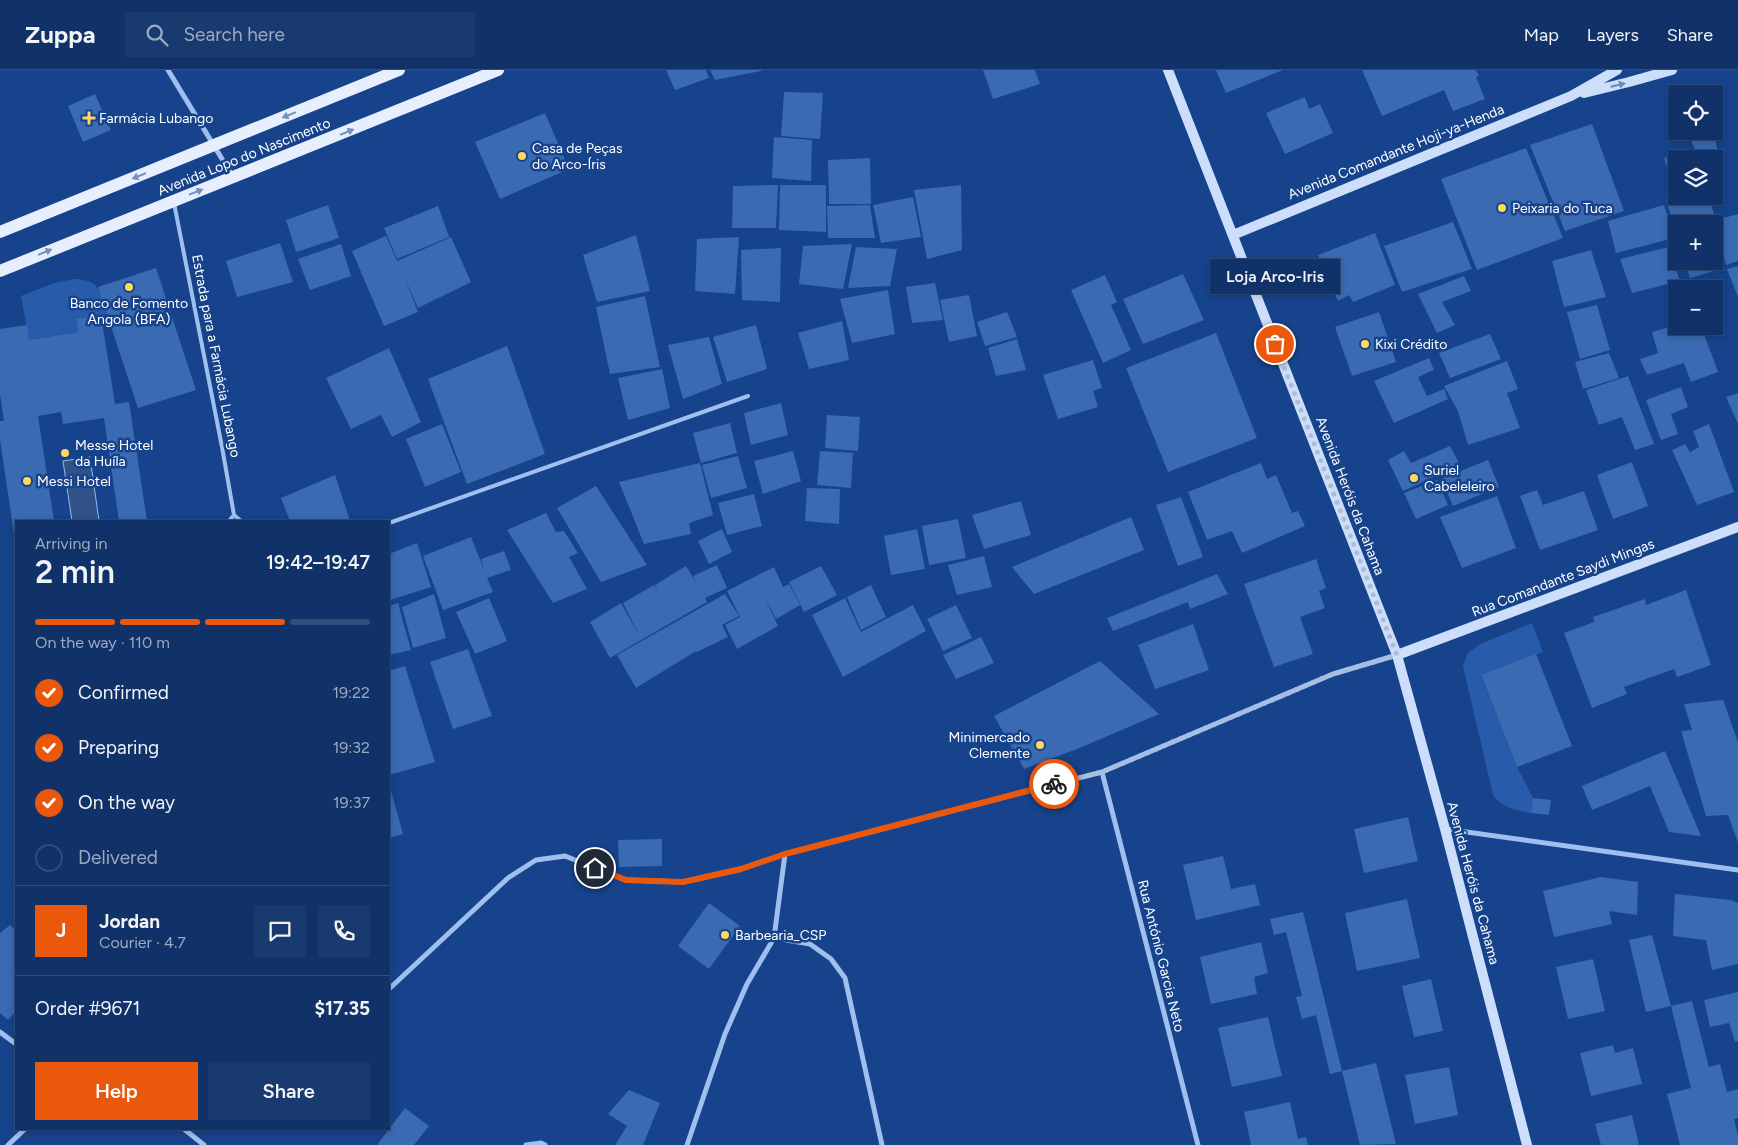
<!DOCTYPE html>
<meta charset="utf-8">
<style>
:root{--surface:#103268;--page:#193a6e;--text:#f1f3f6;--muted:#9caac0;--line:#304d7c;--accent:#ea580c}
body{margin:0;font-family:Figtree,sans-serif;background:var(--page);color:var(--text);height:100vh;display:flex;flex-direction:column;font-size:19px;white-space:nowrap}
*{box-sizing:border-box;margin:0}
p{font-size:16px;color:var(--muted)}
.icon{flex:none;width:28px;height:28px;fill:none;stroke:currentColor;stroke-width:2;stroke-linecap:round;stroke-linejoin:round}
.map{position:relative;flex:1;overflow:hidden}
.panel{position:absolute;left:15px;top:450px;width:375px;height:610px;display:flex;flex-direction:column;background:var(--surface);border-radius:0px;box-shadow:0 2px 8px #0003,0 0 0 1px var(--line)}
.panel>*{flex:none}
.buttons{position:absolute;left:1668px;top:15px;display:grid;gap:10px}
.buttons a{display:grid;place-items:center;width:55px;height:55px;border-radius:0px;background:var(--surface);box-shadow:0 2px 8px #0003,0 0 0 1px var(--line);font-size:25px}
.pin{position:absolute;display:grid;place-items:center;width:42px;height:42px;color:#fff;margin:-21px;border:2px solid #fff;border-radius:50%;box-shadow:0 1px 5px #0007}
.courier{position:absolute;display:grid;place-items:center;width:50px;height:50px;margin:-25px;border:4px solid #ea580c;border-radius:50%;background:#fff;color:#222;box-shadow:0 1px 6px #0007}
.bubble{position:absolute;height:35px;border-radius:0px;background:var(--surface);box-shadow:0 2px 8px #0003,0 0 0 1px var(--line);font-size:16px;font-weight:600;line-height:35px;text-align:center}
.head em{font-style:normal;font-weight:600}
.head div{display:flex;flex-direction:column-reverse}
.head{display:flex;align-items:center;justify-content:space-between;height:85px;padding:0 20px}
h1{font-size:32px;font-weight:600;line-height:38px}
.bar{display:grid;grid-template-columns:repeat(4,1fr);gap:8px 5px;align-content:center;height:60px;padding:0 20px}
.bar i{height:6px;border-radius:4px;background:var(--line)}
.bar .active{background:var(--accent)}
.bar p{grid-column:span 4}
.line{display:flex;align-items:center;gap:12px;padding:0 20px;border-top:1px solid var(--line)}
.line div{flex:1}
.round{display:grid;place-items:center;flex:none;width:52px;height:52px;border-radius:0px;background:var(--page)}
ol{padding:0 20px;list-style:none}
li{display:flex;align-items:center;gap:15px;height:55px}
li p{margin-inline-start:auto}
li .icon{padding:5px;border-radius:50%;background:var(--accent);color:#fff;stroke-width:4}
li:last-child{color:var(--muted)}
li i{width:28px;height:28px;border:2px solid var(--line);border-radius:50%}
.button{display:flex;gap:10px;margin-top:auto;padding:10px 20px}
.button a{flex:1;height:58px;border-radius:0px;background:var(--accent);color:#fff;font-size:20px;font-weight:600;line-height:58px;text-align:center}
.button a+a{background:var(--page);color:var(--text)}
header{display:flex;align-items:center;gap:30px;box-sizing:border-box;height:70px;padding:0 25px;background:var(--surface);border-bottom:1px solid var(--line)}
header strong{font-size:24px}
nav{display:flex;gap:28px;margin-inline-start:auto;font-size:18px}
.search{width:350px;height:45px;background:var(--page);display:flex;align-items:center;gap:12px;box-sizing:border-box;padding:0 18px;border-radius:0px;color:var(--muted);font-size:19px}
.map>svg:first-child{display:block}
</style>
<header>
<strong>Zuppa</strong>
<div class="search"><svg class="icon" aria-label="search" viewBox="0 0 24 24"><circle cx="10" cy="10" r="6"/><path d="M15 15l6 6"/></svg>Search here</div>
<nav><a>Map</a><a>Layers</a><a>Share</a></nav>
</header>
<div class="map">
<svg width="1738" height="1075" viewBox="0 0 1738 1075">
<rect width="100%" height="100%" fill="#16438b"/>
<!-- green -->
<path fill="#285caa" d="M 74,209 C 101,210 99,221 107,244 L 76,249 L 78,262 L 29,270 L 21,226 L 54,213 Z
M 1532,553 L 1543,582 L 1481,606 L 1517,697 L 1533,728 L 1531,743 C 1515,740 1503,738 1493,725 L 1463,596 L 1468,583 L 1480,574 Z"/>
<!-- water -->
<path fill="#305287" stroke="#91b9f2" d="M 90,387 L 99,451 L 72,451 L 63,391 Z"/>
<!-- building -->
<path fill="#3a6ab2" d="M 666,0 L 706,0 L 709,8 L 675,20 Z
M 710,0 L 761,0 L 761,1 L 715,10 Z
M 983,0 L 1035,0 L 1040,14 L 993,29 Z
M 1216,0 L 1283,0 L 1226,23 Z
M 1362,0 L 1476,0 L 1479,6 L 1476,7 L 1485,29 L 1453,41 L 1444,20 L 1382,46 Z
M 784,22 L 823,23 L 820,69 L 781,66 Z
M 95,24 L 111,60 L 83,72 L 68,36 Z
M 1305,27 L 1309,39 L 1320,34 L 1333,63 L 1285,84 L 1266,43 Z
M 545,43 L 569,99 L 500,129 L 475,72 Z
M 1592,54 L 1624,141 L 1565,161 L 1530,75 Z
M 1701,61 L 1713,61 L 1723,103 L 1714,104 L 1714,89 L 1676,89 L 1676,102 L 1669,105 L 1664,88 L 1695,80 L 1689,64 Z
M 774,67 L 812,70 L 811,111 L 772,108 Z
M 1526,78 L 1563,168 L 1477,200 L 1441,109 Z
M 870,88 L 871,134 L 829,134 L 828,90 Z
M 778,115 L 776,158 L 732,158 L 733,116 Z
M 780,115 L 826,115 L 826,162 L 779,160 Z
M 961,115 L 962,180 L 927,189 L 914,120 Z
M 1676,126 L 1690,126 L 1694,136 L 1710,132 L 1716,150 L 1738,144 L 1738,191 L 1726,195 L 1722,179 L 1714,181 L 1714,154 L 1676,154 L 1676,162 L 1666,129 Z
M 913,127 L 921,167 L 881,173 L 873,135 Z
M 328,135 L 339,168 L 296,182 L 286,150 Z
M 870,135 L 875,168 L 828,168 L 827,136 Z
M 1664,135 L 1674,168 L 1616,183 L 1608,151 Z
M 438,136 L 449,167 L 397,189 L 384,158 Z
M 1453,152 L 1472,199 L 1402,222 L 1384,176 Z
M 1375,163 L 1395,215 L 1353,232 L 1349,225 L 1338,231 L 1318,185 Z
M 636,165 L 650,221 L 597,232 L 583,185 Z
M 386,166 L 397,191 L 451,167 L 471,212 L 418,238 L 405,209 L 418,242 L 384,256 L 352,181 Z
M 739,167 L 735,224 L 695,221 L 697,169 Z
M 280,173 L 293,212 L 237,227 L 226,191 Z
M 341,174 L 351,206 L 310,220 L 298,189 Z
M 852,174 L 843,219 L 799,214 L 803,176 Z
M 856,177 L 897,179 L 890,216 L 848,218 Z
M 1669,177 L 1680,211 L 1632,223 L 1620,189 Z
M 781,178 L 780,232 L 742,230 L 741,180 Z
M 1591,180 L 1606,227 L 1564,237 L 1552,191 Z
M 1720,182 L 1724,198 L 1690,208 L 1687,199 L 1680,201 L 1678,192 L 1714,191 L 1714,183 Z
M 1738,196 L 1738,227 L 1727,199 Z
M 156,198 L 196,320 L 138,338 L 98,217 Z
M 1183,204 L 1204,250 L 1143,274 L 1123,229 Z
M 1105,205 L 1117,232 L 1111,235 L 1131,280 L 1103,293 L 1071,220 Z
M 1464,206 L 1471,221 L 1442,232 L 1455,255 L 1437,263 L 1418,224 Z
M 935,213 L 943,250 L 912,253 L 906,217 Z
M 888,220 L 895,264 L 852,273 L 840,229 Z
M 969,225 L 977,266 L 949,272 L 940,230 Z
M 645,226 L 660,297 L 610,304 L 596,237 Z
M 1597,235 L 1610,280 L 1580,289 L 1567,242 Z
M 1007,242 L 1017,267 L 985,276 L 977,252 Z
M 1379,242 L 1396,292 L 1352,306 L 1335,257 Z
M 101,245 L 115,334 L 129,332 L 147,451 L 119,451 L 104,348 L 63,354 L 61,342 L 38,346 L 54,451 L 16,451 L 15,471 L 0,370 L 0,351 L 4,351 L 0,324 L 0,259 L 27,255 L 29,270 L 78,262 L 76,249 Z
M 842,251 L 849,290 L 809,299 L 798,263 Z
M 756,255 L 767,299 L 727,312 L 713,267 Z
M 1676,255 L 1701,256 L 1718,302 L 1691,312 L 1684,293 L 1647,305 L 1640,289 L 1658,283 L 1652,262 Z
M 1216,263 L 1257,368 L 1168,402 L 1126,298 Z
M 1490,264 L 1501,289 L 1450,308 L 1439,283 Z
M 709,267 L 722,314 L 683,329 L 668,275 Z
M 1017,269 L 1026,300 L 996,306 L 988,278 Z
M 507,276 L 545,384 L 467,414 L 428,309 Z
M 389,278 L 421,352 L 392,367 L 381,345 L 351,359 L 326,308 Z
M 1609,283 L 1619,308 L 1583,319 L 1575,292 Z
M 1429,288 L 1434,300 L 1418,307 L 1427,326 L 1444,319 L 1448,329 L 1394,353 L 1374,311 Z
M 1093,290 L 1102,318 L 1093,321 L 1098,337 L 1058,349 L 1043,305 Z
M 1507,291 L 1518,319 L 1507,323 L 1520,358 L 1468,375 L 1458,341 L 1444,316 Z
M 662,299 L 670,338 L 628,350 L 618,308 Z
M 1628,306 L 1654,374 L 1635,380 L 1622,347 L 1599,355 L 1586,320 Z
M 1681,317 L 1688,337 L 1671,344 L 1678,364 L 1661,370 L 1646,330 Z
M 1738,323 L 1738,354 L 1726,327 Z
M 781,333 L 788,365 L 751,375 L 744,343 Z
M 827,345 L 860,347 L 858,381 L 825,378 Z
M 730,353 L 737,383 L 701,393 L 693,363 Z
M 442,354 L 461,402 L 425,417 L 406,369 Z
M 1709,354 L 1734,422 L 1697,435 L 1672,380 L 1685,374 L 1690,382 L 1699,377 L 1693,361 Z
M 1450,376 L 1460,395 L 1403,421 L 1388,390 L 1404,381 L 1411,393 Z
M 793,381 L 801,411 L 763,424 L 754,391 Z
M 820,381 L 853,383 L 851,418 L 817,415 Z
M 738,386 L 747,418 L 711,428 L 702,395 Z
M 1488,390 L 1499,417 L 1453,436 L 1441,409 Z
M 1632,392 L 1648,436 L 1613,449 L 1597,405 Z
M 700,393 L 713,445 L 689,453 L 691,464 L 644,474 L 619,412 Z
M 1261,393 L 1267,409 L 1276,405 L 1292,443 L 1298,441 L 1305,456 L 1242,483 L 1232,461 L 1207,470 L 1188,422 Z
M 335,405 L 350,451 L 290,451 L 281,428 Z
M 1437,410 L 1448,435 L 1416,449 L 1404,423 Z
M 596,416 L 647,495 L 601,512 L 557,438 Z
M 807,418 L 840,419 L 839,454 L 805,451 Z
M 1537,420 L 1543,435 L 1584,421 L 1598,460 L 1540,480 L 1520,426 Z
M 754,424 L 762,456 L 727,465 L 718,433 Z
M 1497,426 L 1516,478 L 1462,498 L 1440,447 Z
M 1181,427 L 1203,487 L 1178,496 L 1156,435 Z
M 1021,431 L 1031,465 L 984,479 L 972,445 Z
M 546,443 L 556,462 L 564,461 L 578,483 L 569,487 L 587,519 L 553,533 L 507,460 Z
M 1131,447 L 1144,480 L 1034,524 L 1012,497 Z
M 958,449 L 966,488 L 929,495 L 922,456 Z
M 722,459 L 732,482 L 709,494 L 698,471 Z
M 917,459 L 925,499 L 891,505 L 884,466 Z
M 471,467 L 485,502 L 481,489 L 504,481 L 511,500 L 487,508 L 493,522 L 443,540 L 423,486 Z
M 417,473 L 431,517 L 390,530 L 389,484 Z
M 984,486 L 992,517 L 957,525 L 948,495 Z
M 1316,489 L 1326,518 L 1319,521 L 1325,538 L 1300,547 L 1313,584 L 1274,597 L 1244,514 Z
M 717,495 L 727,518 L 705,528 L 707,532 L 610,588 L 590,552 L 621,533 L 640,567 L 623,533 L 654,515 L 659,523 L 655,515 L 686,496 L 697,514 L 693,506 Z
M 821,496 L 837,525 L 804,542 L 789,512 Z
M 774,497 L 783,517 L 789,514 L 800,535 L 776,549 L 764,526 L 778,556 L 737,579 L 725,555 L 740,547 L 727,521 Z
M 1217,504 L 1228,524 L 1190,539 L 1188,532 L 1113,561 L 1107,548 Z
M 871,515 L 886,547 L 861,560 L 847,527 Z
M 1686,520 L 1711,595 L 1677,607 L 1674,599 L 1624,617 L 1627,624 L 1592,638 L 1564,563 L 1594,552 L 1593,547 L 1645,529 L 1646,535 Z
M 434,524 L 446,568 L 413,578 L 402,537 Z
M 725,524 L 739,546 L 722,555 L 728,567 L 697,582 L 696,581 L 636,618 L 617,585 Z
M 489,528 L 507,571 L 475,584 L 456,542 Z
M 845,528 L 861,562 L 913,535 L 926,561 L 843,607 L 812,545 Z
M 398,533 L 411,580 L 389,585 L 389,536 Z
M 956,535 L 972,568 L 943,581 L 927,549 Z
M 1193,554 L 1209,600 L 1155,619 L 1138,575 Z
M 981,567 L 994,593 L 956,609 L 943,585 Z
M 468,579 L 492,646 L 453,659 L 430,592 Z
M 1536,584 L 1572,676 L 1517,697 L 1481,605 Z
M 1100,591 L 1159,644 L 1082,677 L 1024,699 L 994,646 Z
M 405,596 L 435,692 L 389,705 L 389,601 Z
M 1723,630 L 1738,672 L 1738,773 L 1728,745 L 1706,746 L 1681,661 L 1692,660 L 1684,634 Z
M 1665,681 L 1701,766 L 1669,762 L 1650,716 L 1592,740 L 1582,716 Z
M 389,714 L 403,764 L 389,768 Z
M 1533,728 L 1551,730 L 1549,745 L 1531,743 Z
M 1408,747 L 1418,791 L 1364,803 L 1354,759 Z
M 662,769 L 662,796 L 619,797 L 618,770 Z
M 1223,786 L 1231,819 L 1255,814 L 1260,835 L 1196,850 L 1183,795 Z
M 1601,807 L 1638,812 L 1637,845 L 1609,841 L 1612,854 L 1554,867 L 1543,821 Z
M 1675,824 L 1731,830 L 1738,833 L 1738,894 L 1712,900 L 1706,870 L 1673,866 Z
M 1407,829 L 1420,888 L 1357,901 L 1345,843 Z
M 709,833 L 740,856 L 709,899 L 678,876 Z
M 1303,842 L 1342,1001 L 1376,993 L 1396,1074 L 1360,1075 L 1342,1001 L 1330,1004 L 1316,945 L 1302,949 L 1296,927 L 1302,926 L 1286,862 L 1274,865 L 1270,849 Z
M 10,855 L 16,861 L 16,941 L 8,950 L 0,943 L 0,863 Z
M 1652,865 L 1671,936 L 1646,942 L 1629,870 Z
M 1261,872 L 1268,903 L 1254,907 L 1257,924 L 1211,934 L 1200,887 Z
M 1593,889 L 1605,941 L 1568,949 L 1556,897 Z
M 1431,909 L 1443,961 L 1414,967 L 1402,916 Z
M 1738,922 L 1738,971 L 1735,972 L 1729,953 L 1710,957 L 1704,930 Z
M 1692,931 L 1709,997 L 1720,994 L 1727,1022 L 1738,1019 L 1738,1048 L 1734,1049 L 1738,1066 L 1738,1075 L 1680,1075 L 1667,1024 L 1691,1018 L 1671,936 Z
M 1268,947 L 1282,1006 L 1232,1017 L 1218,958 Z
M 1613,975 L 1615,983 L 1633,978 L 1642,1014 L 1591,1026 L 1580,983 Z
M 1449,997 L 1458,1045 L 1415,1054 L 1405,1005 Z
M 629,1020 L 660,1033 L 643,1075 L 615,1075 L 627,1056 L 608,1044 Z
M 1290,1032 L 1298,1069 L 1306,1067 L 1308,1075 L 1251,1075 L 1244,1042 Z
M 405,1038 L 429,1056 L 414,1075 L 377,1075 Z
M 1632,1045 L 1639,1075 L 1601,1075 L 1595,1054 Z"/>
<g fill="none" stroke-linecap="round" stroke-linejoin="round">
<!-- lane -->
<path stroke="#9fbfef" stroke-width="4" d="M 174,133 L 222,377 L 234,445
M 234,445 L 241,451
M 229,451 L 234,445
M 389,453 L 748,326"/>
<!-- street -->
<path stroke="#9fbfef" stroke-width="5" d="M 168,0 L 233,107
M 1102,702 L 1198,1075
M 1445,759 L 1738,800
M 774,868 L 810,874 L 831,889 L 845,908 L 882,1075
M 389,919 L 508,808 L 536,790 L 565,786 L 626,810 L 683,812 L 741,799 L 785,784 L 1102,702 L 1333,604 L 1397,585
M 0,962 L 16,974
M 184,1059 L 204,1075
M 8,1075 L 25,1059
M 526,1075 L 541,1073 L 545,1075
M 687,1075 L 725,964 L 747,914 L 774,868 L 785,784"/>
<!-- secondary -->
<path stroke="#ccdefa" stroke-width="10" d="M 1168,0 L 1397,585 L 1445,759 L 1527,1075
M 1584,23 L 1629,12 L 1672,0
M 1233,165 L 1571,26 L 1617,0
M 1397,585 L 1738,457"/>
<!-- primary -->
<path stroke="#e7efff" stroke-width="12" d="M 0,162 L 399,0
M 0,201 L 498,0"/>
</g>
<!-- one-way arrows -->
<defs><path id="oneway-solid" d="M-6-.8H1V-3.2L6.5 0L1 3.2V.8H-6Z" transform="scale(1.25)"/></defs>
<use fill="#6889bd" href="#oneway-solid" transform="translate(1618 15) rotate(-13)"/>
<g fill="#7490bf">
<use href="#oneway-solid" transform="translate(289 45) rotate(158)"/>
<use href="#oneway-solid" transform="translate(347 62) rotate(-22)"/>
<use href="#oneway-solid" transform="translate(139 106) rotate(158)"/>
<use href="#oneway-solid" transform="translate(196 122) rotate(-21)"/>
<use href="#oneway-solid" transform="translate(45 182) rotate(-22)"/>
</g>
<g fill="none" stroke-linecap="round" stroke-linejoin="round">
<!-- done -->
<path stroke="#adbdd6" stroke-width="5" stroke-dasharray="0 9" d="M 1054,714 L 1102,702 L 1333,604 L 1397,585 L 1275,274"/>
<!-- route -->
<path stroke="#ea580c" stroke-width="6" d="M 595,798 L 626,810 L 683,812 L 741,799 L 785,784 L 1054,714"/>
</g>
<!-- markers -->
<g fill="#ffd95d" stroke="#16438b" stroke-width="2">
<path d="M86.5 40.5h5v5h5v5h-5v5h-5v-5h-5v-5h5z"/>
<circle cx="522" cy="86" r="5"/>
<circle cx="1502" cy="138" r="5"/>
<circle cx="129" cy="217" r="5"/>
<circle cx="1365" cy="274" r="5"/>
<circle cx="65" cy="383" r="5"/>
<circle cx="1414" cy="408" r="5"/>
<circle cx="27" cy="411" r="5"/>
<circle cx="1040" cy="675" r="5"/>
<circle cx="725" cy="865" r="5"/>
</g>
<g text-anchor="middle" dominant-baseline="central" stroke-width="5" stroke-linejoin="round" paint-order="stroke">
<!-- poi labels -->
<g font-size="14" fill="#fff" stroke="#16438b" text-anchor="start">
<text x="99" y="48">Farmácia Lubango</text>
<text x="532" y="78">Casa de Peças<tspan x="532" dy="16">do Arco-Íris</tspan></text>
<text x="1512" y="138">Peixaria do Tuca</text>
<text x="129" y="233" text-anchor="middle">Banco de Fomento<tspan x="129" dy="16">Angola (BFA)</tspan></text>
<text x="1375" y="274">Kixi Crédito</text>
<text x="75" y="375">Messe Hotel<tspan x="75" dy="16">da Huíla</tspan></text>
<text x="1424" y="400">Suriel<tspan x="1424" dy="16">Cabeleleiro</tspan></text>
<text x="37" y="411">Messi Hotel</text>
<text x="1030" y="667" text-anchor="end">Minimercado<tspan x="1030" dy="16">Clemente</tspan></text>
<text x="735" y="865">Barbearia_CSP</text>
</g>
<!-- street labels -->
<g font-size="14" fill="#fff" stroke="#16438b">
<text transform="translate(1396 82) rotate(-22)">Avenida Comandante Hoji-ya-Henda</text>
<text transform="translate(244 87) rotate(-22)">Avenida Lopo do Nascimento</text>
<text transform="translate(216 286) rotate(79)">Estrada para a Farmácia Lubango</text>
<text transform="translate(1350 426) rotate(69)">Avenida Heróis da Cahama</text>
<text transform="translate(1563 508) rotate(-21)">Rua Comandante Saydi Mingas</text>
<text transform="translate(1473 813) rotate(75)">Avenida Heróis da Cahama</text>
<text transform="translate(1161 886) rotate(76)">Rua António Garcia Neto</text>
</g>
</g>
</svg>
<div class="buttons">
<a><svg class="icon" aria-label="locate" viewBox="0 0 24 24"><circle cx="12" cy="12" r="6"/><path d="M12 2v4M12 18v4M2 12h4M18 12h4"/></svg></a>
<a><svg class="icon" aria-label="layers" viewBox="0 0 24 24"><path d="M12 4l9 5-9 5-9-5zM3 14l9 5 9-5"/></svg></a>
<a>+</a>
<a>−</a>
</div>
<div class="pin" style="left:1275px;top:274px;background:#ea580c"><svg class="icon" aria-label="bag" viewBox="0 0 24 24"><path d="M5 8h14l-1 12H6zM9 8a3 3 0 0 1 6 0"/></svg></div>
<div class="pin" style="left:595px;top:798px;background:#1f2937"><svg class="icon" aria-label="home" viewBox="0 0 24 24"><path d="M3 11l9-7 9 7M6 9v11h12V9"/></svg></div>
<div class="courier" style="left:1054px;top:714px"><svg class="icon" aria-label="bike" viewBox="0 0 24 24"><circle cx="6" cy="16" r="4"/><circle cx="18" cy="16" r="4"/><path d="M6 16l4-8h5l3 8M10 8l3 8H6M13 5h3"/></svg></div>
<div class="bubble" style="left:1210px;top:189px;width:130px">Loja Arco-Iris</div>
<section class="panel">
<div class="head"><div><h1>2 min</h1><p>Arriving in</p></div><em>19:42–19:47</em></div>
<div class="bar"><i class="active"></i><i class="active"></i><i class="active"></i><i></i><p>On the way · 110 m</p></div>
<ol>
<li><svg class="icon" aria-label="check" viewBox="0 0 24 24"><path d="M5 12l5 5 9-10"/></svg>Confirmed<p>19:22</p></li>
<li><svg class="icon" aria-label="check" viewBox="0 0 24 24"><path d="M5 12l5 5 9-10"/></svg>Preparing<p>19:32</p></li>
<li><svg class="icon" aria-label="check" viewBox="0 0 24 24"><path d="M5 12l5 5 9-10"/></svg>On the way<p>19:37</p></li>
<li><i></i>Delivered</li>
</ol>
<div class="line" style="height:90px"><b class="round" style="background:var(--accent);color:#fff">J</b><div><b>Jordan</b><p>Courier · 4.7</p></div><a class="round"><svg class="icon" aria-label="chat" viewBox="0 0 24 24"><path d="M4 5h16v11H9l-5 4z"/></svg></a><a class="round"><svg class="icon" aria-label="phone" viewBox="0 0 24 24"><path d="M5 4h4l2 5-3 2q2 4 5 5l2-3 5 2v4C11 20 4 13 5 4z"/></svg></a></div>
<div class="line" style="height:65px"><div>Order #9671</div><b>$17.35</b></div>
<div class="button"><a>Help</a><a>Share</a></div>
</section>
</div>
